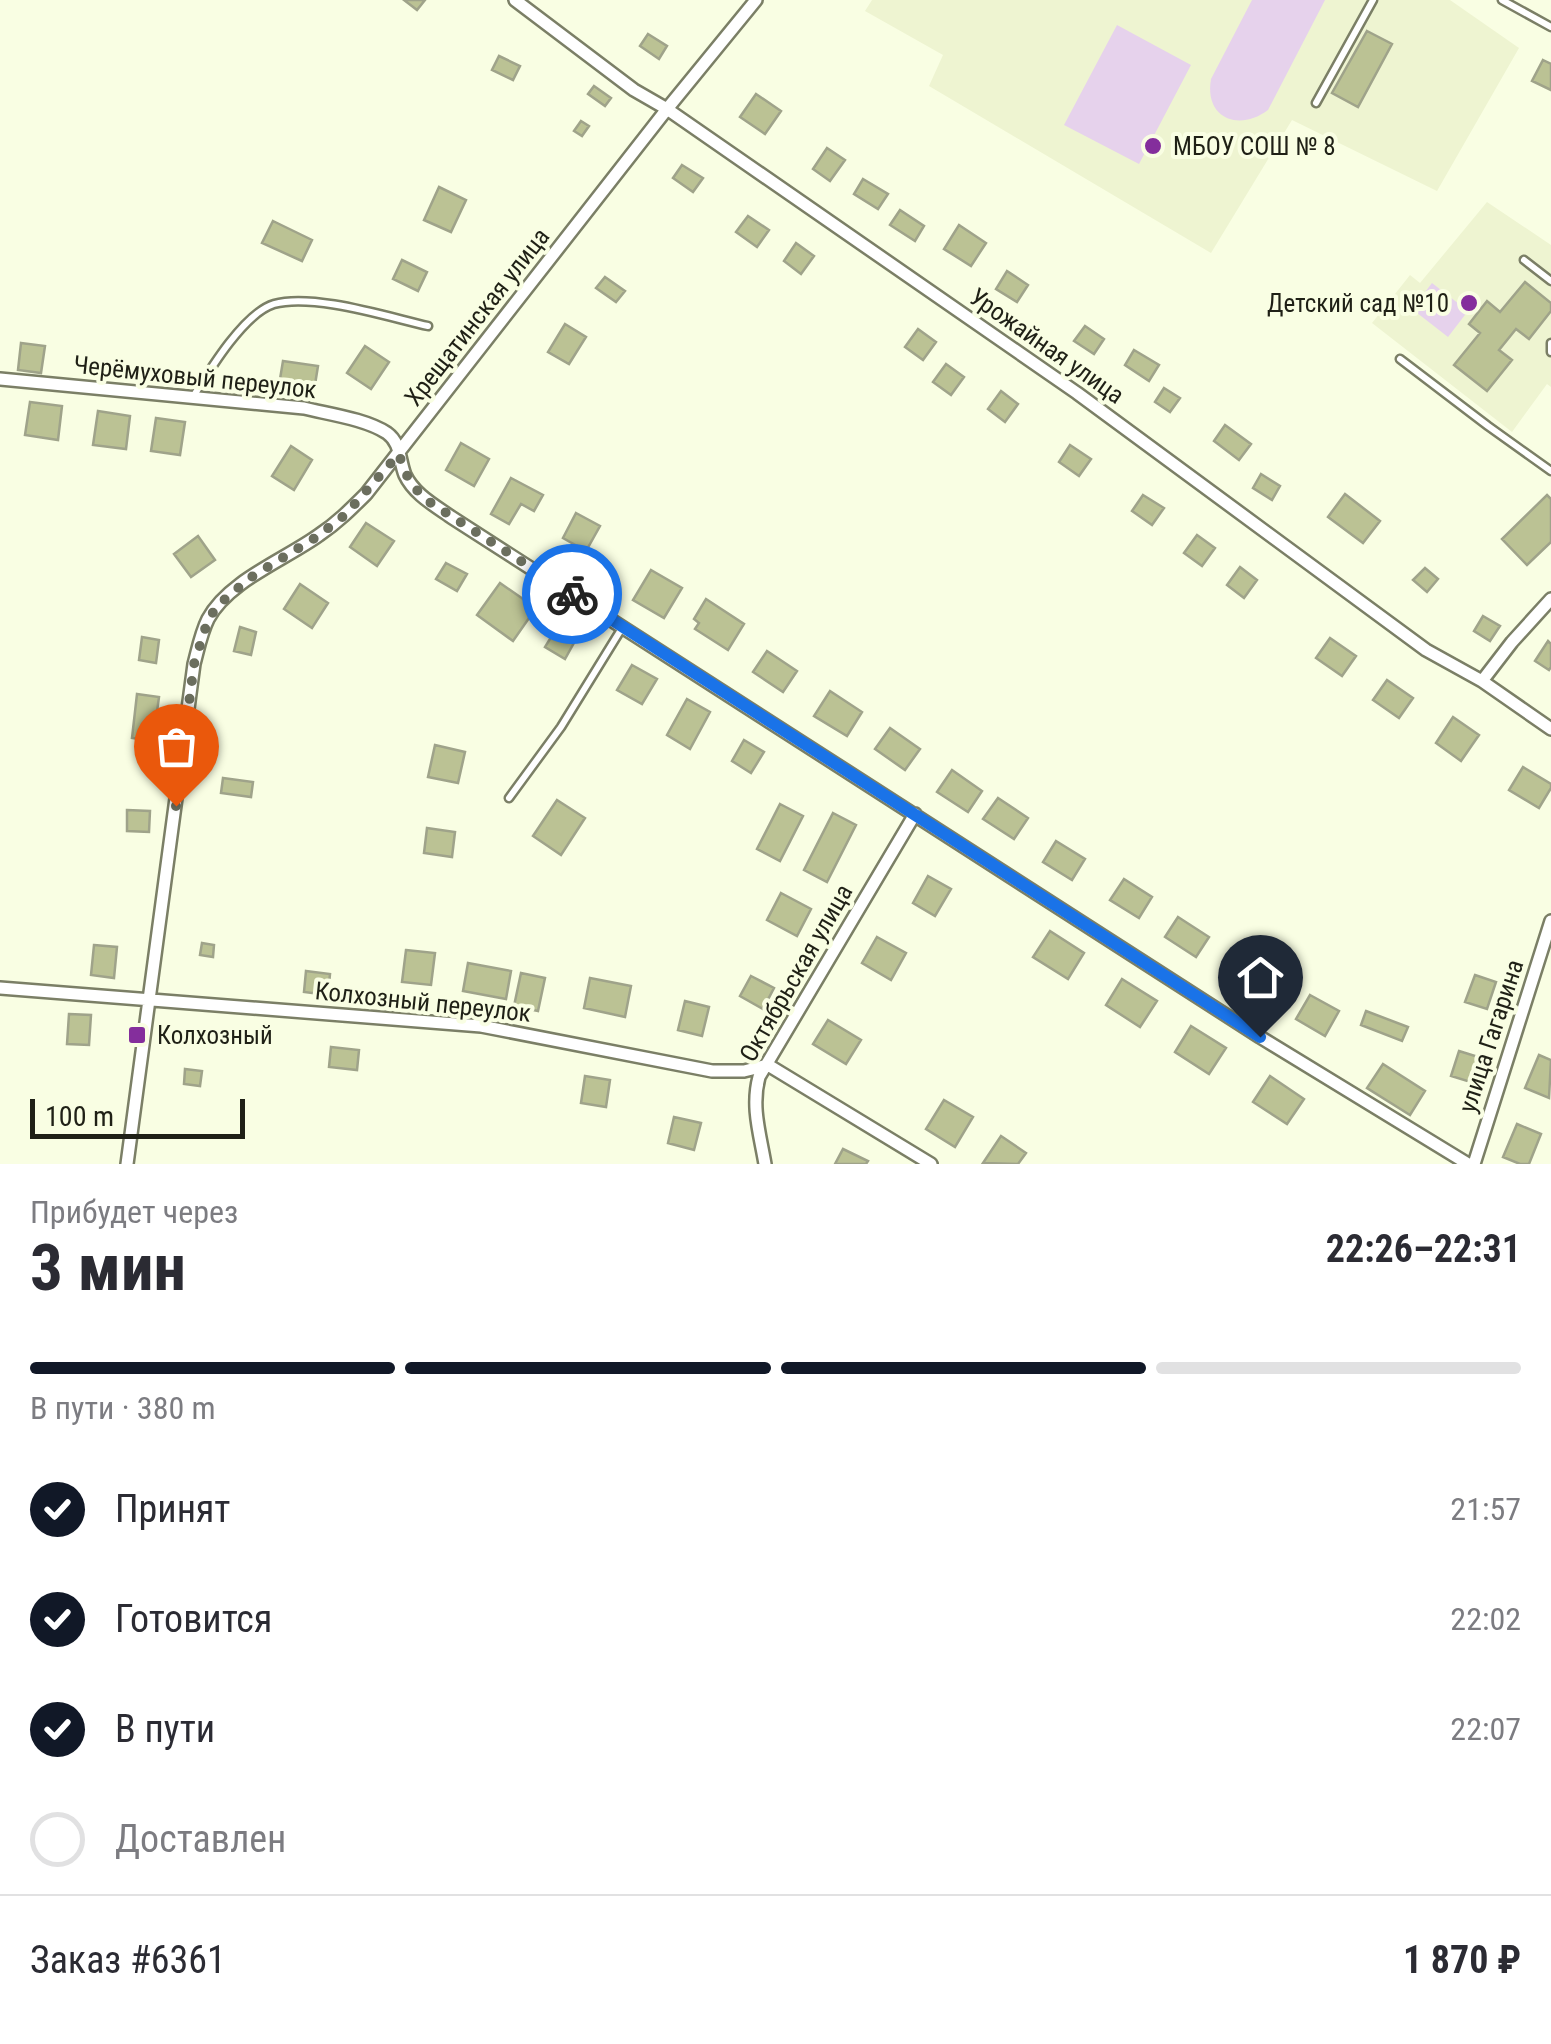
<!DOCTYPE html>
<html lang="ru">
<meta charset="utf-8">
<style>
:root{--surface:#fff;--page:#f2f2f3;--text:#2b2b33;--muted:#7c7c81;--line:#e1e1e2;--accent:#111827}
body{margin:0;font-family:"Roboto Condensed",sans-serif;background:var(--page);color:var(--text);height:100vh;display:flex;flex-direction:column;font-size:38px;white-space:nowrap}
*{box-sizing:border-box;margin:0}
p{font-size:32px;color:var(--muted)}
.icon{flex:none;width:55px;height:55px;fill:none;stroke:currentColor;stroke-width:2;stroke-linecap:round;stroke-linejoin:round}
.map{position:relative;height:1164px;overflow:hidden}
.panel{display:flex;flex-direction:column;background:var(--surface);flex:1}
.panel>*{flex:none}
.scale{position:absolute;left:30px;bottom:25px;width:215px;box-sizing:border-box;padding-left:10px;border:5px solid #1f2016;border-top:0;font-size:28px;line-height:35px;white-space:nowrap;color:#1f2016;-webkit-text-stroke:8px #f9fee3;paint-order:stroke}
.pin{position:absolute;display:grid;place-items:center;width:85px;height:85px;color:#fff;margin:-102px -42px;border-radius:50% 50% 50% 0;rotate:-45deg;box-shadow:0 0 10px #0007}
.pin .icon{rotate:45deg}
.courier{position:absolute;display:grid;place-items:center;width:100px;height:100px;margin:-50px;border:8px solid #1a73e8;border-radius:50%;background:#fff;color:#222;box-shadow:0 2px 12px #0007}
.summary em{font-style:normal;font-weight:700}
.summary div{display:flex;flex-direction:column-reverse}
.summary{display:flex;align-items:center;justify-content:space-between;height:170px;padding:0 30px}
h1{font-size:65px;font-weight:700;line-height:75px}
.bar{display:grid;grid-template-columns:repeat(4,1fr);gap:15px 10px;align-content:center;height:120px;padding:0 30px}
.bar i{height:12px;border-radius:8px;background:var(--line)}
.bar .active{background:var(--accent)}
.bar p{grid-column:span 4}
.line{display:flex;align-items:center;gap:25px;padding:0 30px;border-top:2px solid var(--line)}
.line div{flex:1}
ol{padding:0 30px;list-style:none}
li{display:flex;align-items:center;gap:30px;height:110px}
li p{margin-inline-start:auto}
li .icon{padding:10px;border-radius:50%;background:var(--accent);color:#fff;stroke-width:4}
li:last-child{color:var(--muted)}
li i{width:55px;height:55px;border:5px solid var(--line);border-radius:50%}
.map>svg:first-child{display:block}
</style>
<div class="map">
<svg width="1551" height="1164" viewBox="0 0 1551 1164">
<rect width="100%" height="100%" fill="#f9fee3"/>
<!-- built -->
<path fill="#eef4d1" d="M 872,0 L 1450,0 L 1519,48 L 1437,191 L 1292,120 L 1211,253 L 929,86 L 943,55 L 865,11 Z
M 1487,202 L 1551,245 L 1551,387 L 1547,384 L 1512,432 L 1372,323 L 1410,275 L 1420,283 Z"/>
<!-- green -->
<path fill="#e6d2ec" d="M 1252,0 L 1325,0 L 1268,110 C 1239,132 1204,118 1211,79 Z
M 1117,25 L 1191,65 L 1139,164 L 1064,125 Z
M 1432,283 L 1468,311 L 1448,337 L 1412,309 Z"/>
<!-- building -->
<path fill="#bbc294" stroke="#9fa38a" stroke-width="2.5" d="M 404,0 L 425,0 L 417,10 Z
M 1367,31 L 1392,44 L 1358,107 L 1332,93 Z
M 648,34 L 667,46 L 659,59 L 640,46 Z
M 499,56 L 520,66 L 513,80 L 492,70 Z
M 1543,60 L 1551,64 L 1551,90 L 1532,81 Z
M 594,86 L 611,98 L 605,106 L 588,94 Z
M 756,94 L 781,111 L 765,134 L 740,117 Z
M 581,121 L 589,126 L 582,136 L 574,131 Z
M 827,148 L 845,160 L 830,181 L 813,169 Z
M 682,165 L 703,178 L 693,192 L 673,178 Z
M 863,179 L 888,194 L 878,209 L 854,194 Z
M 439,187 L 466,200 L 451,232 L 424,220 Z
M 900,210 L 924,226 L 915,241 L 890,225 Z
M 748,216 L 769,230 L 757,247 L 736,232 Z
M 273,221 L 312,240 L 302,261 L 262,243 Z
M 959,225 L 986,243 L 971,266 L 944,249 Z
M 796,243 L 814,256 L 801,274 L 784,261 Z
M 402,260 L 427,272 L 418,291 L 393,279 Z
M 1007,271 L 1028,285 L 1017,302 L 996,289 Z
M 605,277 L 625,291 L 616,302 L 596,288 Z
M 1525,282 L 1551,303 L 1551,311 L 1529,339 L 1516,329 L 1499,350 L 1512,360 L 1487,391 L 1454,365 L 1480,333 L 1469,324 L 1487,301 L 1500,312 Z
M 565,324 L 586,337 L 569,364 L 548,352 Z
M 1085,326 L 1104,339 L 1094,354 L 1074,341 Z
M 918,329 L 936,342 L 923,360 L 905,347 Z
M 21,343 L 45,346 L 41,373 L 18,370 Z
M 365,346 L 389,362 L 371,389 L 347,373 Z
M 1134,350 L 1159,365 L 1149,381 L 1125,365 Z
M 283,361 L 318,366 L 313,397 L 278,391 Z
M 946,364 L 964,377 L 951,395 L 933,382 Z
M 1164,388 L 1180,398 L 1170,412 L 1155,402 Z
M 1001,391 L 1018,404 L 1005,422 L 988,409 Z
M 30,402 L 62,406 L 58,440 L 25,435 Z
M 98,411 L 130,416 L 126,449 L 93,445 Z
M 156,418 L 185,422 L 180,455 L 151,451 Z
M 1225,425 L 1251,444 L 1239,460 L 1214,441 Z
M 461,443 L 489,459 L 474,486 L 446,470 Z
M 1070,445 L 1091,459 L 1079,476 L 1059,462 Z
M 291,446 L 312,460 L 294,490 L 272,476 Z
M 1261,474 L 1280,486 L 1272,500 L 1253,488 Z
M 511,478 L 543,495 L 534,511 L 521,504 L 509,524 L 491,514 Z
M 1345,494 L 1380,521 L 1363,543 L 1328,517 Z
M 1143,495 L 1164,508 L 1152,525 L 1132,511 Z
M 1547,495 L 1551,499 L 1551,542 L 1527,565 L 1502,539 Z
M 576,513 L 600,526 L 586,551 L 563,538 Z
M 366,523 L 394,541 L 377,566 L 350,547 Z
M 1197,535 L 1215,548 L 1202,566 L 1184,553 Z
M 198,536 L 215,560 L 191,577 L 174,554 Z
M 446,563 L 467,574 L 457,591 L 436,579 Z
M 1240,567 L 1257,580 L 1244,598 L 1227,585 Z
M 1425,568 L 1438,579 L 1427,592 L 1413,580 Z
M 651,570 L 682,588 L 664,618 L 633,600 Z
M 500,583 L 536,608 L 513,641 L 477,615 Z
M 300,584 L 328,603 L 312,628 L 284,609 Z
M 706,599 L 744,624 L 728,650 L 695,629 L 699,623 L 694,619 Z
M 1483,616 L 1500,626 L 1490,641 L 1474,631 Z
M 240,627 L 256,632 L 251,655 L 234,651 Z
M 556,629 L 575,641 L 565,659 L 545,647 Z
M 142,637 L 159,640 L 156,663 L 139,660 Z
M 1330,638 L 1356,656 L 1342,676 L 1316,658 Z
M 1548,641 L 1551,644 L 1551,667 L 1549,670 L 1535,661 Z
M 767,651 L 797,671 L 783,692 L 753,672 Z
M 632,665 L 657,679 L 642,704 L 617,690 Z
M 1387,680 L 1413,698 L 1399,718 L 1373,700 Z
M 830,691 L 862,712 L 847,736 L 814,716 Z
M 137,694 L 159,697 L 153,741 L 132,738 Z
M 687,699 L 710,712 L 690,749 L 667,735 Z
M 1453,717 L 1479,735 L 1461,761 L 1436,743 Z
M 890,728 L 920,749 L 905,770 L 875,749 Z
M 744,740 L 764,752 L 751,773 L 732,761 Z
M 435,745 L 465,752 L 458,783 L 428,777 Z
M 1523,767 L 1551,784 L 1551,788 L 1539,808 L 1509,790 Z
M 952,770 L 982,791 L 968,812 L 937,792 Z
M 223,778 L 253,782 L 251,797 L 221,793 Z
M 998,798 L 1028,818 L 1014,839 L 983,819 Z
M 557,800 L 585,818 L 561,855 L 533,836 Z
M 780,804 L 803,816 L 780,861 L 757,849 Z
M 127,810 L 150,811 L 149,832 L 127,831 Z
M 833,813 L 856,825 L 827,882 L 804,870 Z
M 427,828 L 455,832 L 452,857 L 424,853 Z
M 1056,841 L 1085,859 L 1072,880 L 1043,862 Z
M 928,876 L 951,889 L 935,916 L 913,903 Z
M 1124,879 L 1152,897 L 1139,918 L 1110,900 Z
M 781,893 L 811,909 L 797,936 L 767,920 Z
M 1178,917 L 1209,937 L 1196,957 L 1165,937 Z
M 1050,931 L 1084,953 L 1068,979 L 1033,957 Z
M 877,937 L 906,953 L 891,980 L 862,963 Z
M 202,943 L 214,945 L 213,957 L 200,955 Z
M 94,945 L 117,947 L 114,978 L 91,975 Z
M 406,950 L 435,953 L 431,985 L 402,982 Z
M 1244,956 L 1272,974 L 1260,995 L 1231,977 Z
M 468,963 L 511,971 L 506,999 L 463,991 Z
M 306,971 L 330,974 L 328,995 L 304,992 Z
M 521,973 L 545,978 L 538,1011 L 514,1006 Z
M 1475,975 L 1496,982 L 1487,1009 L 1465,1002 Z
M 751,976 L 774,988 L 763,1009 L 740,996 Z
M 590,978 L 631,986 L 625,1017 L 584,1008 Z
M 1122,979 L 1157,1001 L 1140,1027 L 1106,1005 Z
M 1310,995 L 1339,1011 L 1325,1036 L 1296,1019 Z
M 685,1001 L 709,1007 L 702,1036 L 678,1030 Z
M 1366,1011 L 1408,1027 L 1402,1041 L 1361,1025 Z
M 69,1014 L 91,1015 L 89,1045 L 67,1044 Z
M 828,1020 L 861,1040 L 846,1064 L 813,1044 Z
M 1191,1026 L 1226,1048 L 1209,1074 L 1175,1052 Z
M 331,1047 L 359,1050 L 357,1070 L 329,1067 Z
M 1459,1051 L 1485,1059 L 1477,1084 L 1451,1076 Z
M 1539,1055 L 1551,1060 L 1549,1098 L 1525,1088 Z
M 1383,1064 L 1425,1091 L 1410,1115 L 1367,1088 Z
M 185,1069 L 202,1071 L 200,1086 L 184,1084 Z
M 585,1076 L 610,1080 L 606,1107 L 581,1103 Z
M 1270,1076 L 1304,1099 L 1287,1124 L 1253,1102 Z
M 944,1100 L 973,1117 L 955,1147 L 926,1129 Z
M 674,1117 L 701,1123 L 694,1150 L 668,1143 Z
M 1517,1124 L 1541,1134 L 1529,1164 L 1520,1164 L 1503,1157 Z
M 1001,1136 L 1026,1153 L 1018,1164 L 983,1163 Z
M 843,1149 L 868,1161 L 866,1164 L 835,1164 Z"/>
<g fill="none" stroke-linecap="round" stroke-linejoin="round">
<defs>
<path id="lane" d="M 1502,0 L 1551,27
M 1316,103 L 1373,0
M 1524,260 L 1551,281
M 1551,343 L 1551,352
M 1400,359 L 1488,426 L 1551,471
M 193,397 C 209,371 244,313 274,304 C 313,293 388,317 428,326
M 509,798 L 561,727 L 622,628"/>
<path id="street" d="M 515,0 L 634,90 L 667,109 L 1077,393 L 1426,650 L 1482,681 L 1551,729
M 0,379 L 304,408 C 328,414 366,419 387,433 C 401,443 399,460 405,475 C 414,494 434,505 451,517 L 1260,1037 L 1468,1164
M 1482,681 L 1512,642 L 1551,599
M 0,988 L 481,1026 L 712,1071 L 744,1071 L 768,1065 L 931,1164
M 127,1164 L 194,664 C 198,649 201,633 208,619 C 228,581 286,559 319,535 C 337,523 351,509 366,494 L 667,109 L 756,0
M 765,1164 C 760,1134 751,1107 759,1077 L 915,814
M 1474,1164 L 1551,921"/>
</defs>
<!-- lane casing -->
<use href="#lane" stroke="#7b7f66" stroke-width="11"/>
<!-- street casing -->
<use href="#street" stroke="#7b7f66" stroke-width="16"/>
<!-- lane -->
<use href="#lane" stroke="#fff" stroke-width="6"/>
<!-- street -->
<use href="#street" stroke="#fff" stroke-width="11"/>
</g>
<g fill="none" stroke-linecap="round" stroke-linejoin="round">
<!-- done -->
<path stroke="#6b6e5e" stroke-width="10" stroke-dasharray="0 18" d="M 176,806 L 194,664 L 208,620 L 218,605 L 250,578 L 318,536 L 345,515 L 399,454 C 405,475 411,486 428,501 L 572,594"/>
<!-- route -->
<path stroke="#1a73e8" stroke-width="12" d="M 572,594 L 1260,1037"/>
</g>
<!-- markers -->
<g fill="#842e9c" stroke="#f9fee3" stroke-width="4">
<circle cx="1153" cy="146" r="10"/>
<circle cx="1469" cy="303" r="10"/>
<rect x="127" y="1025" width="20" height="20" rx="5"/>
</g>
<g text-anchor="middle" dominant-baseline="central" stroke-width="8" stroke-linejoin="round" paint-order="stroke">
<!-- poi labels -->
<g font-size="25" fill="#1f2016" stroke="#f9fee3" text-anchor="start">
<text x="1173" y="146">МБОУ СОШ № 8</text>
<text x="1449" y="303" text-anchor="end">Детский сад №10</text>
<text x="157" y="1035">Колхозный</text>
</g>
<!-- street labels -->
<g font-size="25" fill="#1f2016" stroke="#f9fee3">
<text transform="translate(477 317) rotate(-52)">Хрещатинская улица</text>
<text transform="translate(1047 346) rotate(35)">Урожайная улица</text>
<text transform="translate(195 377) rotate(6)">Черёмуховый переулок</text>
<text transform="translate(796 973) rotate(-60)">Октябрьская улица</text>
<text transform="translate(423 1002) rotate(6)">Колхозный переулок</text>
<text transform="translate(1491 1036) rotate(-72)">улица Гагарина</text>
</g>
</g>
</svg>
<div class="scale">100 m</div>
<div class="pin" style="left:176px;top:806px;background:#ea580c"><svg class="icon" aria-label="bag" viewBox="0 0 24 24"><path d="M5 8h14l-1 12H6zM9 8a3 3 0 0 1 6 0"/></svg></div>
<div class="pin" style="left:1260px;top:1037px;background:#1f2937"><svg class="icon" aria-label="home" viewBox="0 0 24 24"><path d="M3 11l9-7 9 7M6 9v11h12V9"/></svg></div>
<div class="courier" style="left:572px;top:594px"><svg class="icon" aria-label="bike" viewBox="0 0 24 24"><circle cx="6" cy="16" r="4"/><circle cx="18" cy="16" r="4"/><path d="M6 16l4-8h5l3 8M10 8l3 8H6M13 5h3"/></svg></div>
</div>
<section class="panel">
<div class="summary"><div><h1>3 мин</h1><p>Прибудет через</p></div><em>22:26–22:31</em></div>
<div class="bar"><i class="active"></i><i class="active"></i><i class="active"></i><i></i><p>В пути · 380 m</p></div>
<ol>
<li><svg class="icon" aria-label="check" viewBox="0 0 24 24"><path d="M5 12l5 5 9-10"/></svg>Принят<p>21:57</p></li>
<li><svg class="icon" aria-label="check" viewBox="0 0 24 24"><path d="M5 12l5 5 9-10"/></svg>Готовится<p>22:02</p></li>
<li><svg class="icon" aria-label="check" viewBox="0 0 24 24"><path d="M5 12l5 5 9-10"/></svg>В пути<p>22:07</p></li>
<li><i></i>Доставлен</li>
</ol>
<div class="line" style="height:130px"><div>Заказ #6361</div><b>1 870 ₽</b></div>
</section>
